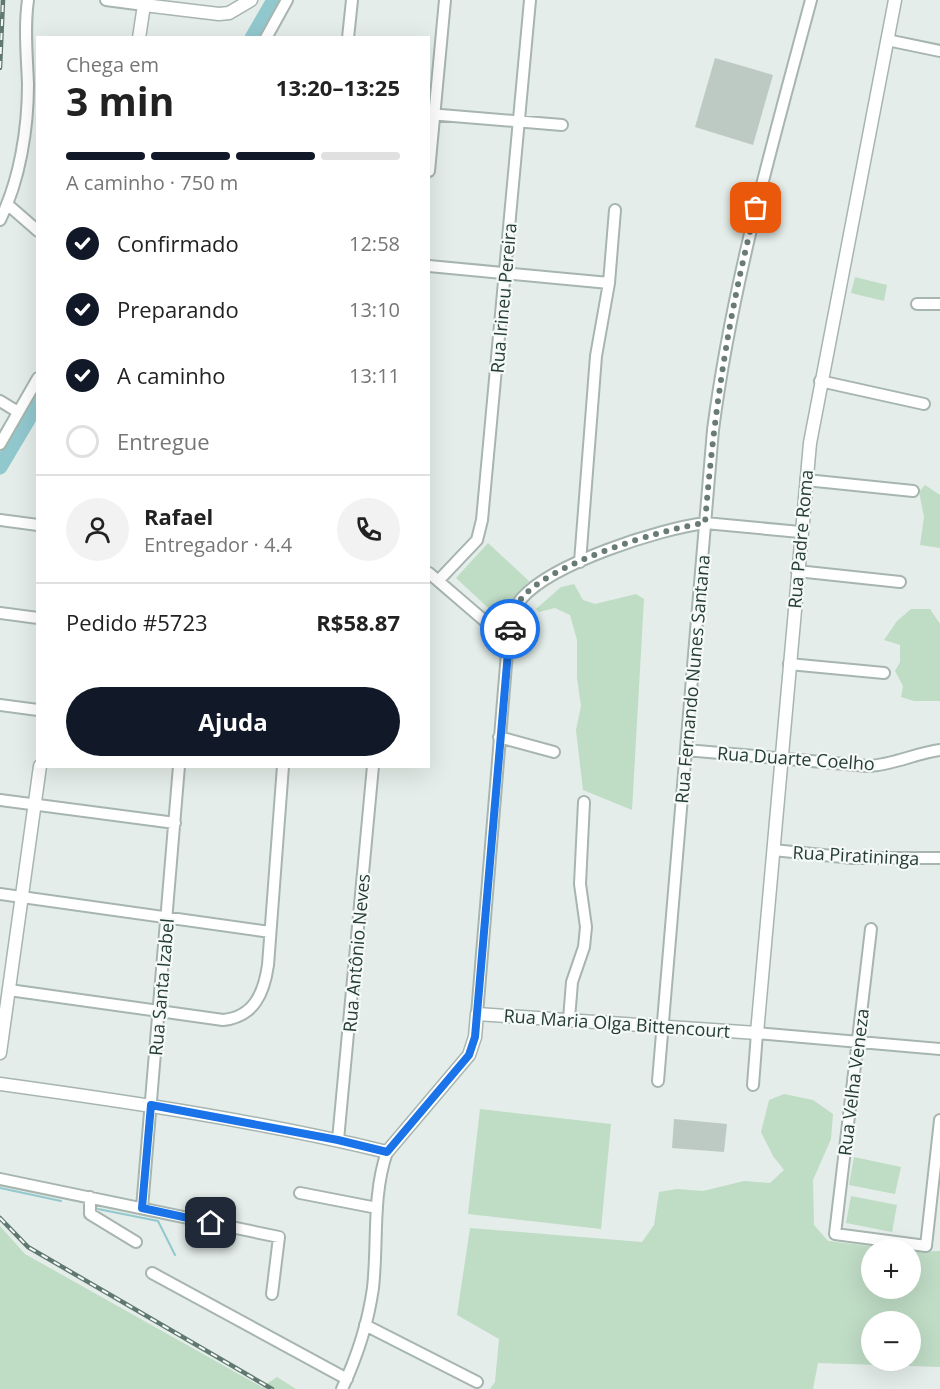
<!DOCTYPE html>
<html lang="pt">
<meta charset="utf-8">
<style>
:root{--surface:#fff;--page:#f2f2f2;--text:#222;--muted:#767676;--line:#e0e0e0;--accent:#111827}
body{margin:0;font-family:"Open Sans",sans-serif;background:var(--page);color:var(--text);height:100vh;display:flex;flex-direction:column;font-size:22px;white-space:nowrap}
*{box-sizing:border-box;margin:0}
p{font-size:20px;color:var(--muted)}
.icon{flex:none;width:33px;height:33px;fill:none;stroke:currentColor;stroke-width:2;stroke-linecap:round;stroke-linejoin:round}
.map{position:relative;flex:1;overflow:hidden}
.panel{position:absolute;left:36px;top:36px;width:394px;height:732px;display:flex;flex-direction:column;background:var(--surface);border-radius:0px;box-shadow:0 6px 24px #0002}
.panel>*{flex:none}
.fabs{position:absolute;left:861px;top:1239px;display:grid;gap:12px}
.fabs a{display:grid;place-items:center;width:60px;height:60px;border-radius:50%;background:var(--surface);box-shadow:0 6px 24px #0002;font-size:30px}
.pin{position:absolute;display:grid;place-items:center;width:51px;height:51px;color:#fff;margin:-26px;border-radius:12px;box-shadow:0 3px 9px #0006}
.courier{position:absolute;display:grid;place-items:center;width:60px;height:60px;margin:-30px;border:4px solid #1a73e8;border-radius:50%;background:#fff;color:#222;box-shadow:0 2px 8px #0007}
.overview em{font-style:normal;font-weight:700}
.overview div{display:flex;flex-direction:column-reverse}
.overview{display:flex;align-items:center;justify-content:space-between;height:102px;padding:0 30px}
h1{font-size:39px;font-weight:700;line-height:45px}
.bar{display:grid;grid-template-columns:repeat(4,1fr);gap:9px 6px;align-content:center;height:72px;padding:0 30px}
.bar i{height:8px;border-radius:4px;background:var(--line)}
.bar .active{background:var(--accent)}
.bar p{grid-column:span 4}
.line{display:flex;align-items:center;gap:15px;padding:0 30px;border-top:2px solid var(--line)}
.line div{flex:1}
.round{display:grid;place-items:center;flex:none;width:63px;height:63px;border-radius:32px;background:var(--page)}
ol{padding:0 30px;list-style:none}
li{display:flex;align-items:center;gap:18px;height:66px}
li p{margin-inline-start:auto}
li .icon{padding:6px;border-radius:50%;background:var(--accent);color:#fff;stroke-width:4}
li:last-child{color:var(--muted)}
li i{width:33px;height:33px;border:3px solid var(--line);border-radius:50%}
.button{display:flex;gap:12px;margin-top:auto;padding:12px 30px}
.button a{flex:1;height:69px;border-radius:36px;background:var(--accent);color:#fff;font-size:24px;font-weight:700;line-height:69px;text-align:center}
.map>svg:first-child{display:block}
</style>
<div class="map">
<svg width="940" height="1389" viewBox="0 0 940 1389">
<rect width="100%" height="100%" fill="#e4ede9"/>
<!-- green -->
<path fill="#bfdcc5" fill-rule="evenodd" d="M 855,277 L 887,285 L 884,301 L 851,293 Z
M 925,485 L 940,495 L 940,548 L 920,545 L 924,517 L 919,492 Z
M 488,543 L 529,581 L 497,616 L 456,578 Z
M 574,584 L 583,600 L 595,604 L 636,594 L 644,599 L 632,810 L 583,790 L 576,730 L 581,706 L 577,678 L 577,640 L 570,615 L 555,608 L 539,612 L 536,609 L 561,587 Z
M 911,609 L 930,609 L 940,624 L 940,701 L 914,701 L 901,697 L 903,686 L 895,671 L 900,662 L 900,645 L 884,640 L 897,621 Z
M 784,1094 L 813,1100 L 833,1114 L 831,1139 L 813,1180 L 814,1225 L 828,1241 L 893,1249 L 872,1250 L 872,1288 L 910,1288 L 911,1252 L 940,1251 L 940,1367 L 818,1363 L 813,1389 L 490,1389 L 495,1382 L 499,1339 L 457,1315 L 470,1228 L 642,1242 L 654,1225 L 659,1192 L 677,1189 L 703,1191 L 744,1181 L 770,1183 L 784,1170 L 773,1156 L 761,1132 L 769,1100 ZM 872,1322 L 910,1322 L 910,1360 L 872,1360 Z
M 480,1109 L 611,1124 L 601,1229 L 468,1214 Z
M 854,1157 L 901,1167 L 895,1194 L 849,1185 Z
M 851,1196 L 897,1205 L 892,1232 L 846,1223 Z
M 0,1226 L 25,1254 L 262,1387 L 277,1377 L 296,1389 L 0,1389 Z"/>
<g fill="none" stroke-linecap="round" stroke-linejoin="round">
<!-- stream -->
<path stroke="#91c8ce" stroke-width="2" d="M 0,1188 L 61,1201
M 98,1209 L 158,1221 L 175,1255"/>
<!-- river -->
<path stroke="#91c8ce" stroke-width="15" d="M 252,38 L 274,0
M 0,467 L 38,403"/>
</g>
<!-- building -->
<path fill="#bdcac4" d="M 715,58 L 773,75 L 753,145 L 695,127 Z
M 674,1119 L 727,1124 L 724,1152 L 672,1148 Z"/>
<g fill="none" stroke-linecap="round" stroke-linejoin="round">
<defs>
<path id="minor" d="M 106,0 L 144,5
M 266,38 L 287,0
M 348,38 L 352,0
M 887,40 L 940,51
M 429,114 L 562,125
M 429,171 L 445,0
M 7,204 L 38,231
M 0,220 C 20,180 28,128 28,84 C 27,56 24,28 28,0
M 429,266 L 609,283
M 917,304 L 940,304
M 820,381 L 924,404
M 0,401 L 18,412
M 0,444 L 38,378
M 806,480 L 913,491
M 0,520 L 38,525
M 580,562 L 596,356 L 609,283 L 615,210
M 797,571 L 900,582
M 429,573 L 508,641
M 438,581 L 477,540 L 482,520 L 530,0
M 0,613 L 38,618
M 789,664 L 884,673
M 0,705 L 38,710
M 499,737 L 554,752
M 686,750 L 868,766 C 893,765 916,753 940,750
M 0,800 L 175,823
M 773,850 L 853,858 L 940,858
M 0,894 L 270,932
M 871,929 L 835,1234 L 926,1246 L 940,1120
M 9,990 L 223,1020 C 254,1017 264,993 268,965 L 283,766
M 477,1014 L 508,641 C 510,626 511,610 522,598 C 553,563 659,529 705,523 L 800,532
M 569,1019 L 572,982 L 584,947 L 586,927 L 580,884 L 584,802
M 658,1081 L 713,430 C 732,284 773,142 811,0
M 753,1085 L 757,1033 L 940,1049
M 338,1140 L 373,766
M 0,1179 L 279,1237 L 272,1294
M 300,1193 L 377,1208
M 90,1197 L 90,1214 L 136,1242
M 142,1208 L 179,766
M 152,1273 L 347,1379
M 365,1325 L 477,1382
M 342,1389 C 357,1357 368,1323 373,1288 C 378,1243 372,1195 387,1152"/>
<path id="tertiary" d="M 139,38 L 144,5 L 219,14 L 229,13 L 251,0
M 0,1053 L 40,766
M 0,1084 C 130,1102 260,1121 387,1152 L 469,1055 L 475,1037 L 477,1014 L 757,1033 L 810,443 L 895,0"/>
</defs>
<!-- minor casing -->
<use href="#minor" stroke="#a7b5af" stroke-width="14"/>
<!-- tertiary casing -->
<use href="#tertiary" stroke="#a7b5af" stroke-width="15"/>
<!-- minor -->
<use href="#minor" stroke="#fff" stroke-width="10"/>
<!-- tertiary -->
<use href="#tertiary" stroke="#fff" stroke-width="12"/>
<defs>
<path id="rail" d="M 0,68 L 3,0
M 0,1218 L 28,1247 L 272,1389"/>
</defs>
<!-- rail casing -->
<use href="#rail" stroke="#607970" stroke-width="4.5"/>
<!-- rail -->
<use href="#rail" stroke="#f5f9f7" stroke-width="2" stroke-dasharray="7" stroke-linecap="butt"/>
</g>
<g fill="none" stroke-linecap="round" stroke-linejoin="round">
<!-- done -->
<path stroke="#687b74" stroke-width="6" stroke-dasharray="0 10.8" d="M 510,629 C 511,619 514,608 521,599 C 548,564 661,529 705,523 C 714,413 728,315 756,208"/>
<!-- route -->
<path stroke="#1a73e8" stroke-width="8" d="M 211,1223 L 142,1208 L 151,1105 L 338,1140 L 387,1152 L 469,1055 L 475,1037 L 510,629"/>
</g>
<g text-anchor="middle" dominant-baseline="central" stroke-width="4.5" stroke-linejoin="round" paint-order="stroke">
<!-- street labels -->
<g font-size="18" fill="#253d35" stroke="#f5f9f7">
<text transform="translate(503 298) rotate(-85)">Rua Irineu Pereira</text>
<text transform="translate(800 539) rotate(-85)">Rua Padre Roma</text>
<text transform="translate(692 679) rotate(-85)">Rua Fernando Nunes Santana</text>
<text transform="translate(796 758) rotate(4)">Rua Duarte Coelho</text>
<text transform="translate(856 855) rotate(3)">Rua Piratininga</text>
<text transform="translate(356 953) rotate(-85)">Rua Antônio Neves</text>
<text transform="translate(161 987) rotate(-85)">Rua Santa Izabel</text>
<text transform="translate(617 1023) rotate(4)">Rua Maria Olga Bittencourt</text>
<text transform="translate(853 1082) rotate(-83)">Rua Velha Veneza</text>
</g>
</g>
</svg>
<div class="fabs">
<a>+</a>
<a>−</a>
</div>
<div class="pin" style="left:756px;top:208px;background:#ea580c"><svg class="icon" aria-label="bag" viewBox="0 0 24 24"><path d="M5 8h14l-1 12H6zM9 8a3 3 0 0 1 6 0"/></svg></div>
<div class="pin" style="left:211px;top:1223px;background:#1f2937"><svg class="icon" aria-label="home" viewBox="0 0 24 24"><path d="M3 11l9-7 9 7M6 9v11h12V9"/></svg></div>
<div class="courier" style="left:510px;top:629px"><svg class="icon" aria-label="car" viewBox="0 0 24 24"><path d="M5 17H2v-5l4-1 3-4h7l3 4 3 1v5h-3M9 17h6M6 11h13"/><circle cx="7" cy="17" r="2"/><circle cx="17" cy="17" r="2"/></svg></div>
<section class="panel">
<div class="overview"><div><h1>3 min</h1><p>Chega em</p></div><em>13:20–13:25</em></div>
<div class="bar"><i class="active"></i><i class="active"></i><i class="active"></i><i></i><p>A caminho · 750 m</p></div>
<ol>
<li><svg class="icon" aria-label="check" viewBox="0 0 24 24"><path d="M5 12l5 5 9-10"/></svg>Confirmado<p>12:58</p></li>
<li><svg class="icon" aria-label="check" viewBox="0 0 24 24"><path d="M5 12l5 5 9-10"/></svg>Preparando<p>13:10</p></li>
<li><svg class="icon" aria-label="check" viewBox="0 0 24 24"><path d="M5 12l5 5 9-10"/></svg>A caminho<p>13:11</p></li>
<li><i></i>Entregue</li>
</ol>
<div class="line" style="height:108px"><a class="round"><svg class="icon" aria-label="person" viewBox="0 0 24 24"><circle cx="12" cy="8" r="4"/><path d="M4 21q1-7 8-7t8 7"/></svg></a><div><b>Rafael</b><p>Entregador · 4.4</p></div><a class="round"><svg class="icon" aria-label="phone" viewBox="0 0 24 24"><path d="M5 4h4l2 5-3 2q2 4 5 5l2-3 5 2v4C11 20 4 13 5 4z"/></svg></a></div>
<div class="line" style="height:78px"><div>Pedido #5723</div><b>R$58.87</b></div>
<div class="button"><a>Ajuda</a></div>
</section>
</div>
